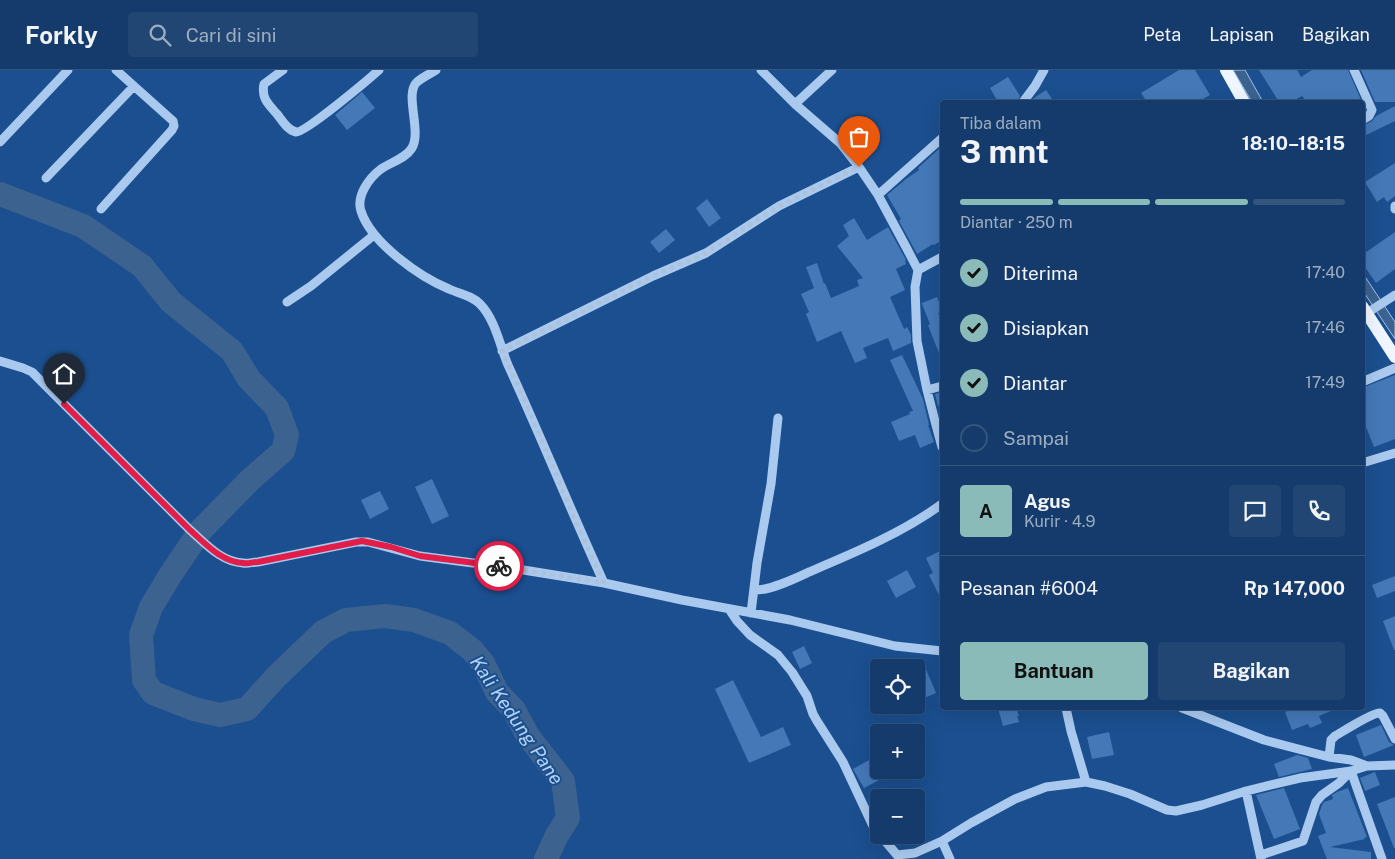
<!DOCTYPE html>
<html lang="id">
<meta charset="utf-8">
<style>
:root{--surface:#143b6b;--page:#214673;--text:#f1f3f6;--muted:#9dadc1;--line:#33557e;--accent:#8bbbb9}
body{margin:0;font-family:"Public Sans",sans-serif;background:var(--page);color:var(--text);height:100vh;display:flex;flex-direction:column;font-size:19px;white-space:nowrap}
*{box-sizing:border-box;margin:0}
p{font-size:16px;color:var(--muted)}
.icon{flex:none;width:28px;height:28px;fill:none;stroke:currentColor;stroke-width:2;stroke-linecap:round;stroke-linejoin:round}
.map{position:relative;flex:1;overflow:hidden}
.side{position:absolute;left:940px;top:30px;width:425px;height:610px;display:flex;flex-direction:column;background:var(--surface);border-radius:5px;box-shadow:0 5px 20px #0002,0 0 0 1px var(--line)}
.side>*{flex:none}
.buttons{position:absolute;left:870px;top:589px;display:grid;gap:10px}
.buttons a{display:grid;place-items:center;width:55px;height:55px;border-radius:5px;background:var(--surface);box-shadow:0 5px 20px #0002,0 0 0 1px var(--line);font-size:25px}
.pin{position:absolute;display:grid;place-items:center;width:42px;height:42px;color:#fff;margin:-51px -21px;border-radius:50% 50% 50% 0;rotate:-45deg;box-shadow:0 0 5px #0007}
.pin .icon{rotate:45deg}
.courier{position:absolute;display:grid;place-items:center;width:50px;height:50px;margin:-25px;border:4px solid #e11d48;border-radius:50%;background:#fff;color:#222;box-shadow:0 1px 6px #0007}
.overview em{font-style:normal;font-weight:700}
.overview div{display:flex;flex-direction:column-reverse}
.overview{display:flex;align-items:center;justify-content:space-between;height:85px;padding:0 20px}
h1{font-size:32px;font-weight:700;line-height:38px}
.bar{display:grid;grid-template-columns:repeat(4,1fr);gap:8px 5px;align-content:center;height:60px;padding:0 20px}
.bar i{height:6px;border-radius:4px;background:var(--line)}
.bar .current{background:var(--accent)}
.bar p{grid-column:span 4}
.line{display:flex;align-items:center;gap:12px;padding:0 20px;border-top:1px solid var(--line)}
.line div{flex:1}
.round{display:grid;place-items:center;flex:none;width:52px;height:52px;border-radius:5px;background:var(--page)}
ol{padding:0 20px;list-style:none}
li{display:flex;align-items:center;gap:15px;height:55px}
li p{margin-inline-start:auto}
li .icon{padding:5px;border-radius:50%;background:var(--accent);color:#111;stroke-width:4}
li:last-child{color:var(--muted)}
li i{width:28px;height:28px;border:2px solid var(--line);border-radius:50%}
.primary-button{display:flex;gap:10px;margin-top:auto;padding:10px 20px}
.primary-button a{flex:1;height:58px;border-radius:5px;background:var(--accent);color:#111;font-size:20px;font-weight:700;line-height:58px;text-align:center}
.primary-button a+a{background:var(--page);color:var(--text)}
header{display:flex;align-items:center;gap:30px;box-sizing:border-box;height:70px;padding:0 25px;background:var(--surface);border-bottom:1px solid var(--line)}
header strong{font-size:24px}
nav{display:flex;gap:28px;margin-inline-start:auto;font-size:18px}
.search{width:350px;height:45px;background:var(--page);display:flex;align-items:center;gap:12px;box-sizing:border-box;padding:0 18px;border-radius:5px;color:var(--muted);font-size:19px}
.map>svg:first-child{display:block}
</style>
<header>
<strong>Forkly</strong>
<div class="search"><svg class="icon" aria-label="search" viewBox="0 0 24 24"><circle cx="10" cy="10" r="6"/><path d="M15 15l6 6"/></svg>Cari di sini</div>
<nav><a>Peta</a><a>Lapisan</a><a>Bagikan</a></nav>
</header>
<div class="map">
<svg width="1395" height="789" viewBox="0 0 1395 789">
<rect width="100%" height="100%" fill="#1b4f8f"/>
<!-- water -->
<path fill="#3c6290" stroke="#9cc4f0" d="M 1233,0 L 1245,0 L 1263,32 L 1252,32 Z
M 1362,202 L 1395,252 L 1395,269 L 1363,221 Z"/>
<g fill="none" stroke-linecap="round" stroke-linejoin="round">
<!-- river -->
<path stroke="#3c6290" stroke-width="24" d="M 0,124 L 83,156 L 142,196 L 171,232 L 232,281 L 249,309 L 277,338 L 287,365 L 283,381 L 251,409 L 200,461 L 171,504 L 151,537 L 141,565 L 144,610 L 153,623 L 194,639 L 220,645 L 247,639 L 276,607 L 323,562 L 346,550 L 385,546 L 414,550 L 450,563 L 472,580 L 483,593 L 497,622 L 514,640 L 528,666 L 563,711 L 568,748 L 557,765 L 546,789"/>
</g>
<!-- building -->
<path fill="#4478b7" d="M 1179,0 L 1195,0 L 1210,25 L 1198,32 L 1147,32 L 1141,23 Z
M 1259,0 L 1297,0 L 1301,7 L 1312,0 L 1348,0 L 1362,32 L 1307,32 L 1302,26 L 1291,32 L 1279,32 Z
M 1361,0 L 1395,0 L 1395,32 L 1375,32 Z
M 1008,7 L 1020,26 L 1017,32 L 998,32 L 990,18 Z
M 1046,20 L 1054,32 L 1030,32 L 1034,28 Z
M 362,22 L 375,38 L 347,60 L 335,45 Z
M 1395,36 L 1395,51 L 1362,67 L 1362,56 L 1372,51 L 1376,46 Z
M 942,76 L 942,170 L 934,175 L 933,174 L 917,184 L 899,151 L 901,149 L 887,125 L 906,109 L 919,100 L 918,98 Z
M 1395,93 L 1395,126 L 1387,132 L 1384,127 L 1377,132 L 1365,112 Z
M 707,129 L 721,148 L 709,157 L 696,138 Z
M 854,148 L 867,170 L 888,157 L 906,190 L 905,191 L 906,194 L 896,199 L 905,220 L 890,227 L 904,259 L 907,257 L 911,265 L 911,273 L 893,281 L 888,268 L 863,278 L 867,288 L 855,293 L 841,261 L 817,272 L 806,244 L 809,242 L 801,224 L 814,218 L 806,197 L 817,193 L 824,214 L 825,213 L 831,228 L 859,216 L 857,210 L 863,208 L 837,176 L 849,166 L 843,155 Z
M 666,159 L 675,170 L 659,183 L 650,172 Z
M 1395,162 L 1395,199 L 1376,213 L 1362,193 L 1362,185 Z
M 937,227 L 942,240 L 942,241 L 938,243 L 942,253 L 942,291 L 928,255 L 930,254 L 922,234 L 922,233 Z
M 902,285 L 923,329 L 929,355 L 928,355 L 934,372 L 920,378 L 915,365 L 899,371 L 891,352 L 910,344 L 909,342 L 913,341 L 890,290 Z
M 1395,305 L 1395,369 L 1374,377 L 1362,347 L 1362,318 Z
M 942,322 L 942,334 L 938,336 L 935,324 Z
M 432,409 L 449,446 L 432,454 L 415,417 Z
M 380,421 L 389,439 L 370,449 L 361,430 Z
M 942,480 L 942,531 L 929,505 L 933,503 L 926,488 Z
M 907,500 L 916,517 L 896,528 L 887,511 Z
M 1395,506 L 1395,521 L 1377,528 L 1372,515 Z
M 1395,546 L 1395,580 L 1394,580 L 1383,551 Z
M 804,576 L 812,593 L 800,599 L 792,582 Z
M 925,597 L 936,623 L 922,629 L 916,615 L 916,601 Z
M 733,610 L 761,667 L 783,657 L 791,675 L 749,693 L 715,619 Z
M 998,638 L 1016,638 L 1019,646 L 1017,646 L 1019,652 L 1003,656 Z
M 1298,638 L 1338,638 L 1319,646 L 1322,653 L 1310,658 L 1308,654 L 1292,660 L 1285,642 Z
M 1381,655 L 1389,672 L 1394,675 L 1364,687 L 1356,665 Z
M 1109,662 L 1114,685 L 1092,689 L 1087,667 Z
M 1297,685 L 1308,688 L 1312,699 L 1279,707 L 1274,694 Z
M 871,689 L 881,709 L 864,718 L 853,699 Z
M 1375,702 L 1380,715 L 1365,721 L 1360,708 Z
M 1284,718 L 1300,759 L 1274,769 L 1256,725 Z
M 1348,718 L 1367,767 L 1364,768 L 1365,769 L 1330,777 L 1371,782 L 1371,789 L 1327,789 L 1318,766 L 1326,763 L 1319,744 L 1322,735 L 1324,732 L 1333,729 L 1332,725 L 1337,722 Z
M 1395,727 L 1395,778 L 1394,778 L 1377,734 Z"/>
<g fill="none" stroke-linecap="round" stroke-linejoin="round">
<!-- minor -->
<path stroke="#a9c9ee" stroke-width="9" d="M 283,0 L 264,14 C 261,28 268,34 277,44 C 282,50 287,60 296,62 C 305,63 369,9 379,0
M 436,0 C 430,4 423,7 417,12 C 404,24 422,61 412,78 C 405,89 391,92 381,99 C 369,108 356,126 361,141 C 371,173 420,207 449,219 C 460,224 471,225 480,234 C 495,249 500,276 508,295 C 541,367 571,441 604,513
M 761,0 L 795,34 L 840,73 L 859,97 L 878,125 L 906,177 L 918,200 L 915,217 L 917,271 L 927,320 L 936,355 L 942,377
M 1354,0 L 1372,40 L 1369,46 L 1362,50
M 1023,32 L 1035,16 L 1044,0
M 795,34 L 832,0
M 0,72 L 68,0
M 46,108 L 134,16
M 878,125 L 942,68
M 1395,136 L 1395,139
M 101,139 L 172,60 L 174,56 L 173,51 L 116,0
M 918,200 L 942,187
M 287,232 L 311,216 L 374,165
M 1367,243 L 1395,225
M 502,281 L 653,206 L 706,183 L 779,136 L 859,97
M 0,291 L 23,298 L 32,302 L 190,460 C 205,473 221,492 243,493 C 248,494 253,492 258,492 L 356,472 L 368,472 L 420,486 L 511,498 L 604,513 L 682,530 L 790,550 L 895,576 L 942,581
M 1362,312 L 1395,298
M 927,320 L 942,316
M 1362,393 L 1395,383
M 754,520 C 769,521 794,509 809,502 C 854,483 902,463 942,434
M 729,539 L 737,551 L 750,565 L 778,585 L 792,602 L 807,626 L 813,644 L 817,651 L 843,692 L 873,756 L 879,764
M 751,543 L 757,493 L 771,414 L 778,348
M 1182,638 L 1264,670 L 1329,687 L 1351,690 L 1367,696
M 1329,687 L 1331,670 L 1335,666 C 1342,662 1373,642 1380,643 C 1381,644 1382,645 1383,646 L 1395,669
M 1086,712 L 1105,716 L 1130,724 L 1167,740 L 1176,741 L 1202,735 L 1246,721 L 1300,708 L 1351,701 L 1367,696 L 1395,695
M 1246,721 L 1261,789
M 880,765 L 897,785 L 915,783 L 942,771 L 971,753 L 1015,729 L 1046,717 L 1086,712 L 1071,661 L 1066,638
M 942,771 L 950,789
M 1261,785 L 1303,771 L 1316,732 L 1322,725 L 1339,713 L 1351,701 L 1382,789"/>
<!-- major -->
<path stroke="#f0f6ff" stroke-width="12" d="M 1226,0 L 1244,32
M 1362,236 L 1395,287"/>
</g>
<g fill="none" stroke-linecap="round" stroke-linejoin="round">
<!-- done -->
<path stroke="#afc1d8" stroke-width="5" stroke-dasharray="0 9" d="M 499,496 L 604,513 L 573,446 L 539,363 L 502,281 L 653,206 L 706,183 L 779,136 L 859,97"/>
<!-- route -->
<path stroke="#e11d48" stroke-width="6" d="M 64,334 L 190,460 C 205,473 221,492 243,493 C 248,494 253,492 258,492 L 362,471 L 391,477 L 420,486 L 499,496"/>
</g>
<g text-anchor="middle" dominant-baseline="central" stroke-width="4" stroke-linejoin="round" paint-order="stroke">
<!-- water labels -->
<g font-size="19" font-style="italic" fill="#b5d3f5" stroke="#1b4f8f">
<text transform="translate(517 650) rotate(56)">Kali Kedung Pane</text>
</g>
</g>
</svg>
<div class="buttons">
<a><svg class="icon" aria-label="locate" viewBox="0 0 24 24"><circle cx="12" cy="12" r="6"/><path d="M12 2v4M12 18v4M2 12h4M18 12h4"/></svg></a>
<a>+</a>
<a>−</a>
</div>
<div class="pin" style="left:859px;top:97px;background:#ea580c"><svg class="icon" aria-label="bag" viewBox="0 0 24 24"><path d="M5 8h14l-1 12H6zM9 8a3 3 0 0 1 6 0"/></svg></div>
<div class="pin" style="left:64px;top:334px;background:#1f2937"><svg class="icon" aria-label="home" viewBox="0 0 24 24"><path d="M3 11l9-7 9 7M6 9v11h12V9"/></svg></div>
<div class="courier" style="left:499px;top:496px"><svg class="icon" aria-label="bike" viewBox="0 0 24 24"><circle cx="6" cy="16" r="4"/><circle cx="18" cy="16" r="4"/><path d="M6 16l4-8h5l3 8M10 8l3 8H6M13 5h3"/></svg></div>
<section class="side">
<div class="overview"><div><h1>3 mnt</h1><p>Tiba dalam</p></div><em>18:10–18:15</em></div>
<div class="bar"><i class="current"></i><i class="current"></i><i class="current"></i><i></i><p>Diantar · 250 m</p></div>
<ol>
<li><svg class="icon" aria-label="check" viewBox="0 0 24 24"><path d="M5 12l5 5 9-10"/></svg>Diterima<p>17:40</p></li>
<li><svg class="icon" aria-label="check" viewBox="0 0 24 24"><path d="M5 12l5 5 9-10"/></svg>Disiapkan<p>17:46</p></li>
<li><svg class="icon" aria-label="check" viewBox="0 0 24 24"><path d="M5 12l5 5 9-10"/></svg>Diantar<p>17:49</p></li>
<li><i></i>Sampai</li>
</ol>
<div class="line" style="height:90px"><b class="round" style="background:var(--accent);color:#111">A</b><div><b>Agus</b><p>Kurir · 4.9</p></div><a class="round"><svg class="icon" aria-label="chat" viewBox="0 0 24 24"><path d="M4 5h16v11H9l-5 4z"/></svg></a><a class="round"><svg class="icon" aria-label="phone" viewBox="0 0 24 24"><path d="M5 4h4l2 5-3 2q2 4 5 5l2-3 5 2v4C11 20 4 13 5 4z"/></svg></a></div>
<div class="line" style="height:65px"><div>Pesanan #6004</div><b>Rp 147,000</b></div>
<div class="primary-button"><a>Bantuan</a><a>Bagikan</a></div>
</section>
</div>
